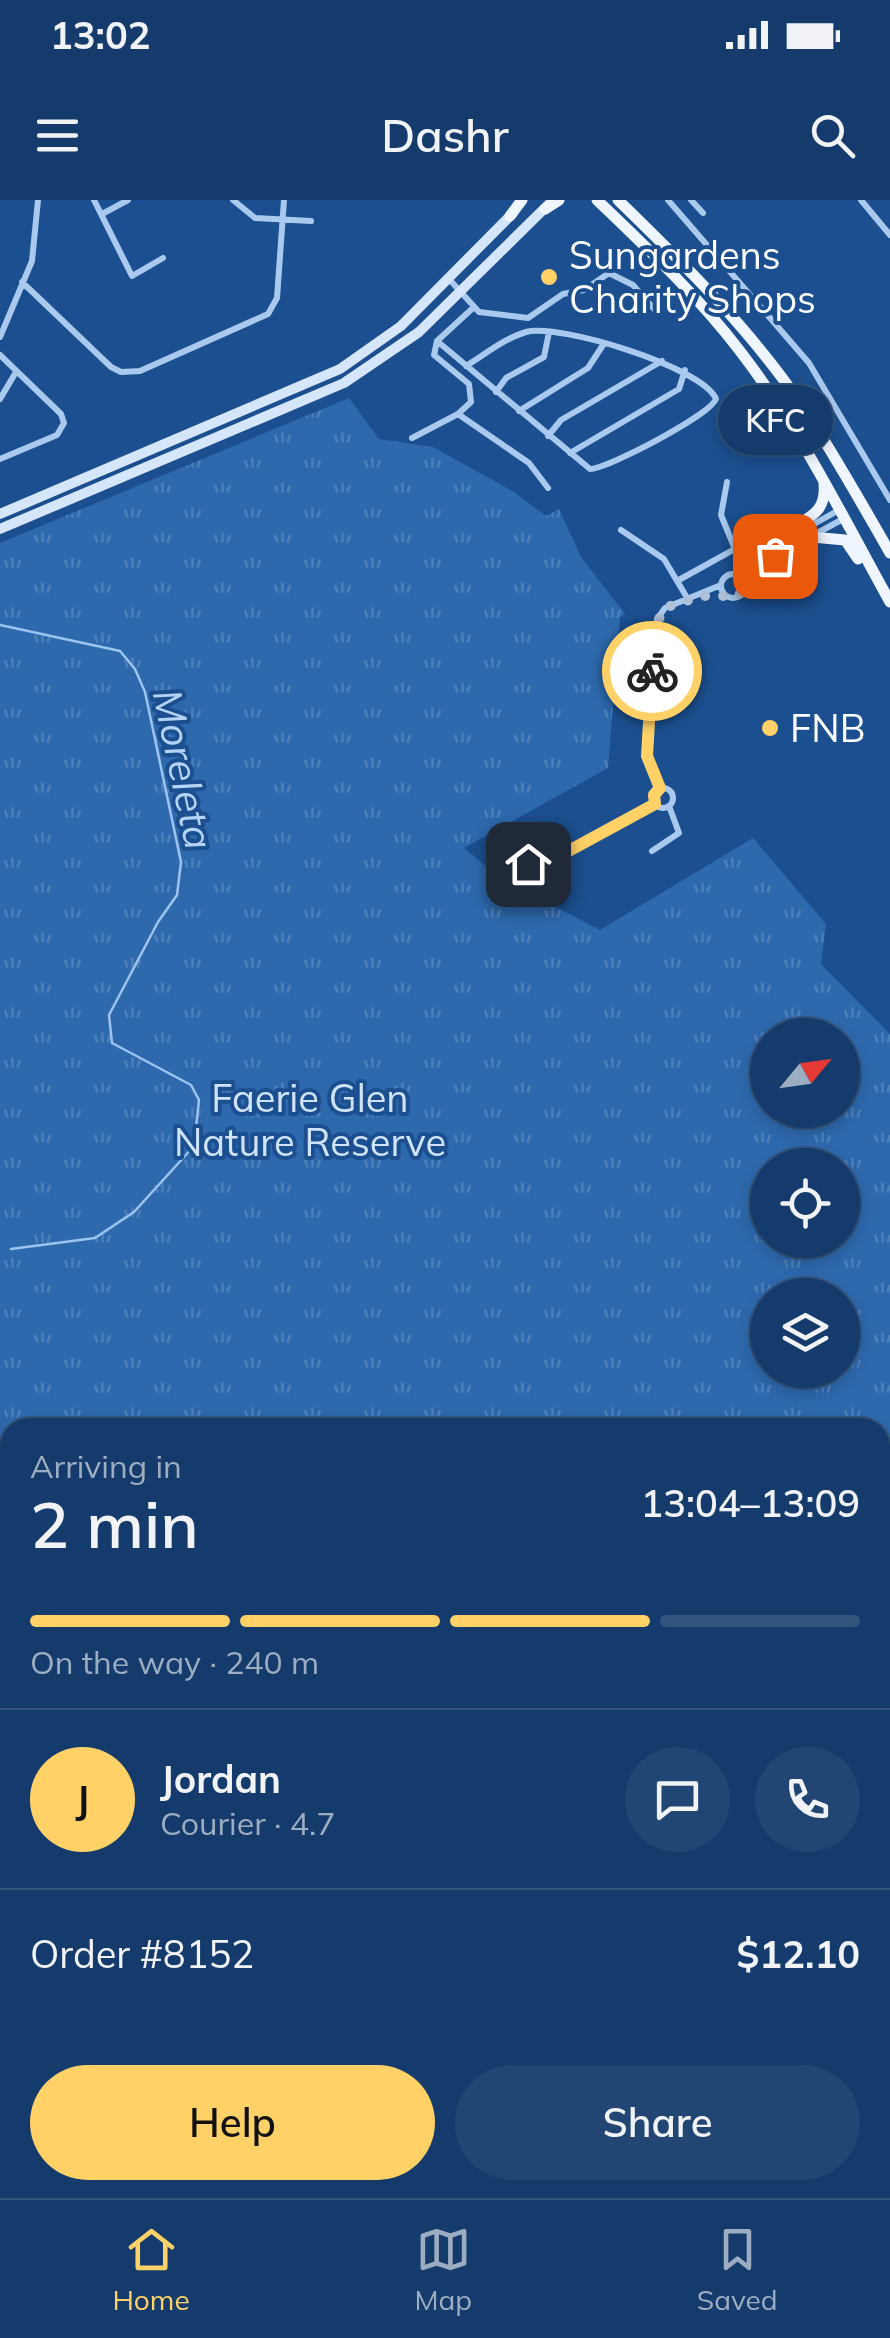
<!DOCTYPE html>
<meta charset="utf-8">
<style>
:root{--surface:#143b6b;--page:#214673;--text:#f1f3f6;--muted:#9dadc1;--line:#33557e;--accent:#ffd166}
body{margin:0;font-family:Mulish,sans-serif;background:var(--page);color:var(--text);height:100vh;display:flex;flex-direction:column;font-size:38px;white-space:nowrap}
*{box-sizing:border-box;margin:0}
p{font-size:32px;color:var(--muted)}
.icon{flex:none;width:55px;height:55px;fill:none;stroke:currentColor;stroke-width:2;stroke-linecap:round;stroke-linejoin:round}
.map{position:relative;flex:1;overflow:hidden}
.details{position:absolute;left:0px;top:1218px;width:890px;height:782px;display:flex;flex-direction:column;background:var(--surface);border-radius:30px 30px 0 0;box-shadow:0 5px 15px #0003,0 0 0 2px var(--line)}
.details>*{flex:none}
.needle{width:65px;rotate:61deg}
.controls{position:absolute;left:750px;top:818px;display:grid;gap:20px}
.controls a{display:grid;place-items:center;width:110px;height:110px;border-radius:50%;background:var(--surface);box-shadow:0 5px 15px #0003,0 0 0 2px var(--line);font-size:50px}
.pin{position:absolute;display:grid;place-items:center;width:85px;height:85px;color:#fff;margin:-42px;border-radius:20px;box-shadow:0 5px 15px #0006}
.courier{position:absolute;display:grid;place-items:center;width:100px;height:100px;margin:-50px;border:8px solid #ffd166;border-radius:50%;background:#fff;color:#222;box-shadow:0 2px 12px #0007}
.bubble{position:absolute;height:70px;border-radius:35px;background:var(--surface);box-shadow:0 5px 15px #0003,0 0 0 2px var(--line);font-size:32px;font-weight:600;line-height:70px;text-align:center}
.overview em{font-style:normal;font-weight:600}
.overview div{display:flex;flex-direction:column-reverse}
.overview{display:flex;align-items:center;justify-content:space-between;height:170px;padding:0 30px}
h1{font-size:65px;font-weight:600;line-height:75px}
.bar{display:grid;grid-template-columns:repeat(4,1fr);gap:15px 10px;align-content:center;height:120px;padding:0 30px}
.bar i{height:12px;border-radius:8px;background:var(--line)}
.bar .selected{background:var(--accent)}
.bar p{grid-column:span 4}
.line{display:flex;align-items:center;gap:25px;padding:0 30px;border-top:2px solid var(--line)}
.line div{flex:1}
.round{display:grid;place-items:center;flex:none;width:105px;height:105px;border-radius:52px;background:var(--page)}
.action{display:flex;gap:20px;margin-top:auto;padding:20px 30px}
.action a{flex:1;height:115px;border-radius:60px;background:var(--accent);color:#111;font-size:40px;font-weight:600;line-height:115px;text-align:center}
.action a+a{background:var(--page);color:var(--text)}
.status{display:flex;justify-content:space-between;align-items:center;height:70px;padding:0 50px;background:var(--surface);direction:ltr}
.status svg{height:28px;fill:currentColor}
header{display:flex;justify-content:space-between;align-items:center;height:130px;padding:0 30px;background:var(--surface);font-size:45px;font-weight:600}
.tab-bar{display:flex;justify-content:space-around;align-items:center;height:140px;border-top:2px solid var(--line);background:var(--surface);font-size:28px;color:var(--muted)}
.tab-bar a{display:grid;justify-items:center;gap:5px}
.tab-bar .selected{color:var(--accent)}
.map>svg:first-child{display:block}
</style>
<div class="status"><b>13:02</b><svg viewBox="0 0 49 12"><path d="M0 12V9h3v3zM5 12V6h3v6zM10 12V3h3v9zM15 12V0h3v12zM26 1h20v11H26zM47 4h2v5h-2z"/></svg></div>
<header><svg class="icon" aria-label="menu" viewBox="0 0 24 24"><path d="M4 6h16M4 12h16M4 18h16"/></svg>Dashr<svg class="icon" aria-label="search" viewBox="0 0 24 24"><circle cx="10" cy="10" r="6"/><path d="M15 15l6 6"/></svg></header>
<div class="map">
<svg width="890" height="1998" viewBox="0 0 890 1998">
<defs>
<pattern id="grass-tufts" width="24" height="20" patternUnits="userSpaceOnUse" patternTransform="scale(2.5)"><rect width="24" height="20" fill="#2e69ad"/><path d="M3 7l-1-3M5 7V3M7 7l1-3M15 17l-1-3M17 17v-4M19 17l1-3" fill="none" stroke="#4d80b9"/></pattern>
</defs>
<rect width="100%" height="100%" fill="#1b4f8f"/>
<!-- grass -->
<path fill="url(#grass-tufts)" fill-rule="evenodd" d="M 349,198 L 379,239 L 433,247 L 514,292 L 546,316 L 559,309 L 581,357 L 625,414 L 620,417 L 608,568 L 464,648 L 500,678 L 600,730 L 753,638 L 826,724 L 821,764 L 890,834 L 890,1753 L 880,1746 L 880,1228 L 10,1228 L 10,1619 L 0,1621 L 0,343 ZM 768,835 L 842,835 L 842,910 L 768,910 ZM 768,965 L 842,965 L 842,1040 L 768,1040 ZM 768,1095 L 842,1095 L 842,1170 L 768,1170 Z"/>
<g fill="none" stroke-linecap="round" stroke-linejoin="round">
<!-- stream -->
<path stroke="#9cc4f0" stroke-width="2.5" d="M 0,425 L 120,451 L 135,469 L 145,492 L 181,662 L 177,695 L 158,722 L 109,815 L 112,843 L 191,885 L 199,900 L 194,946 L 134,1012 L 95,1038 L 11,1049"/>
<!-- street -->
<path stroke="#a9c9ee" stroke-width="6" d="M 94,0 L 132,76 L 163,58
M 233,0 L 255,18 L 311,21
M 668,0 L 809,163 L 890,300
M 691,0 L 703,13
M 861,0 L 890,35
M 102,14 L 128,0
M 449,79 L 479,112 L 528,118 L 563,94 L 584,90 L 609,73 L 633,85 L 655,110
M 22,82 L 111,167 L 121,172 L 140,171 L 268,114 L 277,98 L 284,0
M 0,137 L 32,61 L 38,0
M 0,155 L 61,214 L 64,223 L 57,235 L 0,259
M 466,166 C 484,155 505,138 526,132 C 558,123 703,167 716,199 C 710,215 609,268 590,269 L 437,141 L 474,107
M 496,192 L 506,178 L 544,157 L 549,132
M 0,199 L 16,172
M 519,211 L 588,168 L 603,145
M 458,214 L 529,263 L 548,288
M 548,236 L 561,220 L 662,161
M 412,238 L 458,214 L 471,202 L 469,184 L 434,155 L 437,141
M 570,253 L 679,189 L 685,170
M 727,282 L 721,315 L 735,349
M 621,330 L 664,359 L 689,401
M 736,374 L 775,346 L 839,310
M721 386a12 12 0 1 1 24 0a12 12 0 1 1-24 0Z
M 677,381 L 782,323
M 744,381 L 775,356 L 843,319
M653 598a10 10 0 1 1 20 0a10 10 0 1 1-20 0Z
M 661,589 L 646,545 L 657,419 L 665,408 L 721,385
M 515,646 L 530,666 L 537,667 L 655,604
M 652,651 L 679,633 L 669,606
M 0,1711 L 10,1747
M 0,1781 L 8,1783 L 7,1802
M 880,1840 L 890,1847
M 880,1989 L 890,1990
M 80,1990 L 113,1995 L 282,1992 L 307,1998
M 29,1998 L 30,1990"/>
<!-- secondary -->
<path stroke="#d6e6fa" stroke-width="10" d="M 0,314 L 340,169 L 401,126 L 513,13
M 0,329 L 344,183 L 419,132 L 549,4
M 0,1801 L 10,1803
M 635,1990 L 661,1998
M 593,1998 L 596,1990"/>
<!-- primary -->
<path stroke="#f0f6ff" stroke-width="11" d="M 597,0 C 647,48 698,96 740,151 C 800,229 843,317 890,402
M 618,0 C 685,65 751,130 803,207 C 834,254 862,304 890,353
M 545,9 L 559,0
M 510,16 L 522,0
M 812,337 L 845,340 L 858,359
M 775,346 C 789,318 828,324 824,284"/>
</g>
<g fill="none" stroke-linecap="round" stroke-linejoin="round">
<!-- done -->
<path stroke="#afc1d8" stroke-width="10" stroke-dasharray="0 18" d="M 652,471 L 655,428 L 664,408 L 702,396 L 739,396 L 744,381 L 775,356"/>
<!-- route -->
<path stroke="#ffd166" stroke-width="12" d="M 528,664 L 541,666 L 655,604 L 654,595 L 660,588 L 647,556 L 652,471"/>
</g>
<!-- markers -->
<g fill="#ffd166" stroke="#1b4f8f" stroke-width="4">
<circle cx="549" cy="77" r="10"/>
<circle cx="770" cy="528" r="10"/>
</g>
<g text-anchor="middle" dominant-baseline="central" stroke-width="8" stroke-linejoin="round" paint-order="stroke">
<!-- poi labels -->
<g font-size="38" fill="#fff" stroke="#1b4f8f" text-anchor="start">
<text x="569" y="55">Sungardens<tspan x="569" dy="44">Charity Shops</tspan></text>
<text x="790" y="528">FNB</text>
</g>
<!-- park labels -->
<g font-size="38" fill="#cfe3fa" stroke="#1b4f8f">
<text x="310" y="898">Faerie Glen<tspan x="310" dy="44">Nature Reserve</tspan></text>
</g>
<!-- water labels -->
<g font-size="40" font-style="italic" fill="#b5d3f5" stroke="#1b4f8f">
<text transform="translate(184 569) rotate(78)">Moreleta</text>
</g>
</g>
</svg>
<div class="controls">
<a><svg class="needle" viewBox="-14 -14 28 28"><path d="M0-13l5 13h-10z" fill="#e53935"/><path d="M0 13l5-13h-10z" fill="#9dadc1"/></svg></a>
<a><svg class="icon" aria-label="locate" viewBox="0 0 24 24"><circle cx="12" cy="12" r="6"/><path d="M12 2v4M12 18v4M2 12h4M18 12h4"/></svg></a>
<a><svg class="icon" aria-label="layers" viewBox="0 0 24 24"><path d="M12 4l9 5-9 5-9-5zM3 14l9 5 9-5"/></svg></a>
</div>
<div class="pin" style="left:775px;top:356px;background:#ea580c"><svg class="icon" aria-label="bag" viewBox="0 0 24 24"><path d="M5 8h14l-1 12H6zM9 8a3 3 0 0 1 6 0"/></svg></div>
<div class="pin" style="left:528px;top:664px;background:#1f2937"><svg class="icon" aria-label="home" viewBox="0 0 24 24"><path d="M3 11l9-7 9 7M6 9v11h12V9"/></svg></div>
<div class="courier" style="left:652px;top:471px"><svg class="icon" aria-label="bike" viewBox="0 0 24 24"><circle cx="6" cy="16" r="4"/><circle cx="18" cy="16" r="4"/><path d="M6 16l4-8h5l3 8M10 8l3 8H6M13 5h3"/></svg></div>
<div class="bubble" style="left:718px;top:185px;width:115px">KFC</div>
<section class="details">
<div class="overview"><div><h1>2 min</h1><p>Arriving in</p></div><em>13:04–13:09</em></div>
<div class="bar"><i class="selected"></i><i class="selected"></i><i class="selected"></i><i></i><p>On the way · 240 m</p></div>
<div class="line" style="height:180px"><b class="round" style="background:var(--accent);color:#111">J</b><div><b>Jordan</b><p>Courier · 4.7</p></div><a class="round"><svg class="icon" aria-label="chat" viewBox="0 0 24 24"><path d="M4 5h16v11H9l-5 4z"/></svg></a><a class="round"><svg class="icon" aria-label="phone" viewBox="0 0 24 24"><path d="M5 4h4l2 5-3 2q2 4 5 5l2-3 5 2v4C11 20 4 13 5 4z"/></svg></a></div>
<div class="line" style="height:130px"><div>Order #8152</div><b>$12.10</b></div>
<div class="action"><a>Help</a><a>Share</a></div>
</section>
</div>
<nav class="tab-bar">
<a class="selected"><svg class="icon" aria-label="home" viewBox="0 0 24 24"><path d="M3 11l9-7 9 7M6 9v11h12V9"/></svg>Home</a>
<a><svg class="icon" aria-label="map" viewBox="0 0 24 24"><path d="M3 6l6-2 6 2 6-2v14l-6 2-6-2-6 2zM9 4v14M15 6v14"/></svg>Map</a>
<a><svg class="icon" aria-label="saved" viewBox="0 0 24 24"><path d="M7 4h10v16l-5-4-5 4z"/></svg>Saved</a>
</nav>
